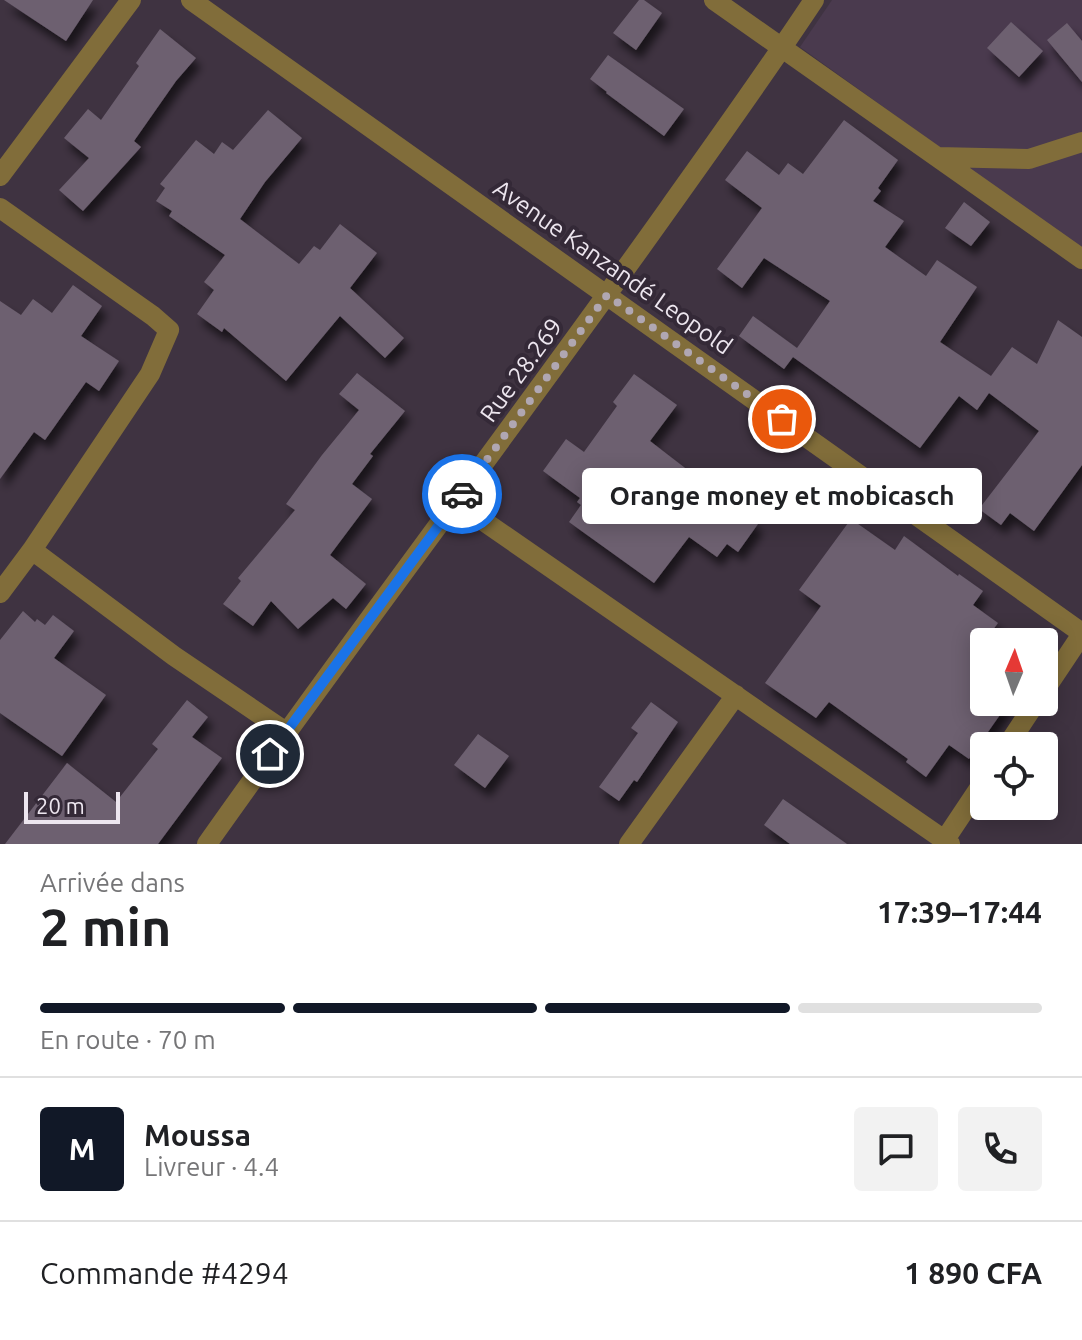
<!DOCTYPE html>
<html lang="fr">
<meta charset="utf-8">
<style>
:root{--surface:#fff;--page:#f2f2f2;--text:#202124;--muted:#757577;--line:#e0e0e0;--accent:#111827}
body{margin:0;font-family:Ubuntu,sans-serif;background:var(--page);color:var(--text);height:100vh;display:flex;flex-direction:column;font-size:30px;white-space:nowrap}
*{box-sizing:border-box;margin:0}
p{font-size:26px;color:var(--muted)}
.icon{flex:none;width:44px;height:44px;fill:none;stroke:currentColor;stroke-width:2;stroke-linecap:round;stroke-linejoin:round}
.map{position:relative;height:844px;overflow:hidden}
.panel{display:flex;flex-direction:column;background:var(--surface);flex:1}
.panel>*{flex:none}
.needle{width:52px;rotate:2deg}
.controls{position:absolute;left:970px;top:628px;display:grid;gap:16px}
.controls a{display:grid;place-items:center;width:88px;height:88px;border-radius:8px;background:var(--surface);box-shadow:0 4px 20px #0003;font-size:40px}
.scale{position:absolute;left:24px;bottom:20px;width:96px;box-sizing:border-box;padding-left:8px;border:4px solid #ede6ef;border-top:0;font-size:22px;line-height:28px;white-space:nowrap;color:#ede6ef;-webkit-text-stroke:6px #342937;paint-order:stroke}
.pin{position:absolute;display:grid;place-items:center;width:68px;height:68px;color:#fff;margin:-34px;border:4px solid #fff;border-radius:50%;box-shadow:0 2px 8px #0007}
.courier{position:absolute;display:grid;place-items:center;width:80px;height:80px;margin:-40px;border:6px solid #1a73e8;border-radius:50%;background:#fff;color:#222;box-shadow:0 2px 10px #0007}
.bubble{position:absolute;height:56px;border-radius:8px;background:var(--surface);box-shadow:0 4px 20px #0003;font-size:26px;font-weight:700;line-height:56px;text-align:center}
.overview em{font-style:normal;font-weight:700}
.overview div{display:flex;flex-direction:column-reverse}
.overview{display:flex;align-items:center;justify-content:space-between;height:136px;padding:0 40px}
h1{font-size:52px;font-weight:700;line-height:60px}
.bar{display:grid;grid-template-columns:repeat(4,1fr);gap:12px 8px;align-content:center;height:96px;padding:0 40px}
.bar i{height:10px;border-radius:6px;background:var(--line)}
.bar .selected{background:var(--accent)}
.bar p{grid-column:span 4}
.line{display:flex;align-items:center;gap:20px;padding:0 40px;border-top:2px solid var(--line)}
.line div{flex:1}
.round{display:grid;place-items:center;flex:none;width:84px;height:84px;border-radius:8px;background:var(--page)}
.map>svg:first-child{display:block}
</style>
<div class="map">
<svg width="1082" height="844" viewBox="0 0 1082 844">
<defs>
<filter id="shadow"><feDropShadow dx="5" dy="9" stdDeviation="4" flood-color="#0009"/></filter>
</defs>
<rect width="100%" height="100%" fill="#3f3341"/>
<!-- built -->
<path fill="#4a3a4e" d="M 832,0 L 1082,0 L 1082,250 L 800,47 Z"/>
<!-- building -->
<path fill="#6d6070" filter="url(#shadow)" d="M 4,0 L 93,0 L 66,41 Z
M 639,0 L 644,0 L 662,13 L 636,50 L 613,33 Z
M 1011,22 L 1043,51 L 1019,77 L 987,48 Z
M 1067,23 L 1082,41 L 1082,82 L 1047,40 Z
M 160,29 L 196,58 L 176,81 L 134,141 L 141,147 L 83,211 L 59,190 L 89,158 L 64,138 L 88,109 L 101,120 L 139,66 L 136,63 Z
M 608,55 L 684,109 L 664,136 L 606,93 L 607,92 L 590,79 Z
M 268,110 L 302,138 L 265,182 L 240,219 L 299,264 L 314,246 L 320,250 L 340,224 L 377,253 L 350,288 L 404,338 L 385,358 L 340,316 L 286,381 L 224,328 L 222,332 L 197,314 L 214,290 L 204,282 L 225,255 L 169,216 L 172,211 L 156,201 L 165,188 L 160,184 L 196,140 L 214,154 L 222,142 L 233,150 Z
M 844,120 L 898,160 L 878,188 L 881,191 L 873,201 L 904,221 L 885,247 L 926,276 L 937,260 L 977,287 L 940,342 L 991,376 L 1012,347 L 1037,364 L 1058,320 L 1082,337 L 1082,465 L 1034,531 L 1010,513 L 1001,525 L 979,509 L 1039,431 L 989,393 L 977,410 L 959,396 L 920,448 L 793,357 L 784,369 L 739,336 L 753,316 L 797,348 L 830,301 L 764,258 L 742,288 L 717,269 L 762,208 L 725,180 L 747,151 L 779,175 L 788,163 L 803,174 Z
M 964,202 L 990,222 L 971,246 L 945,228 Z
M 73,285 L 102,306 L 81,336 L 119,361 L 99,391 L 86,382 L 45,440 L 34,432 L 0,479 L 0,301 L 21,315 L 33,299 L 52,313 Z
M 357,373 L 405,411 L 370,454 L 373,456 L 352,484 L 372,499 L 330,555 L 366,584 L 346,609 L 333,598 L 298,629 L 271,601 L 253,626 L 223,604 L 241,581 L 238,578 L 295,510 L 286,504 L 322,455 L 359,410 L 339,394 Z
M 634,374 L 677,405 L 650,441 L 758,524 L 738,552 L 727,544 L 717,557 L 689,537 L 654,583 L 569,522 L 581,505 L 577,502 L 580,498 L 543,471 L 566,439 L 584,452 L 617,406 L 613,402 Z
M 851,519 L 895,550 L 904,536 L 958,576 L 959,574 L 983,591 L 973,605 L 998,623 L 984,642 L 984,702 L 1009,702 L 969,759 L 949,745 L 926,777 L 906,762 L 908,759 L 829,702 L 816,718 L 765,683 L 821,606 L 799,590 Z
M 23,611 L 35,622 L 37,619 L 45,625 L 53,615 L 74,631 L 54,658 L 106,695 L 62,756 L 0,713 L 0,640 Z
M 187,700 L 208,717 L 192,737 L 222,758 L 158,844 L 5,844 L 67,763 L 116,802 L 158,749 L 152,744 Z
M 651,702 L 678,722 L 637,782 L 634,780 L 619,801 L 599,787 L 638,733 L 631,728 Z
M 478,734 L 509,756 L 485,788 L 454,765 Z
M 783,799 L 847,844 L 790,844 L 764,825 Z"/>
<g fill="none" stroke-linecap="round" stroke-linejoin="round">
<!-- minor -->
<path stroke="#816d3a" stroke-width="20" d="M 191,0 L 1082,633
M 714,0 L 1082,259
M 937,157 L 1029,159 L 1082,142
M 0,176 L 131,0
M 0,208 L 153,316 L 169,330 L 150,374 L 32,550 L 0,593
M 456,502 L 950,844
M 32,550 L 174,656 L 286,732
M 1044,691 L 1082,634
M 1007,746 L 1036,702
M 207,844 C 358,630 517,422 669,208 C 718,139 767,71 814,0
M 629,844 L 736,695
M 942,844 L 984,781"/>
</g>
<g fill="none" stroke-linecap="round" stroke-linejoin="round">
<!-- done -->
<path stroke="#b0a7b2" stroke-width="8" stroke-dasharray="0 14.4" d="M 462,494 L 607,295 L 782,419"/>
<!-- route -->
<path stroke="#1a73e8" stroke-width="10" d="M 270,754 L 462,494"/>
</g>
<g text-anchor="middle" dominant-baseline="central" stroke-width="8" stroke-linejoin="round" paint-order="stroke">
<!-- street labels -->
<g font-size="24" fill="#ede6ef" stroke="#342937">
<text transform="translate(613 267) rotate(35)">Avenue Kanzandé Leopold</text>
<text transform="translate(521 370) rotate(-54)">Rue 28.269</text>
</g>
</g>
</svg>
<div class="controls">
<a><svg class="needle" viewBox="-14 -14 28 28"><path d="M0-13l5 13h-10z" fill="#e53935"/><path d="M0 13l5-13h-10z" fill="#757577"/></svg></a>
<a><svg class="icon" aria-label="locate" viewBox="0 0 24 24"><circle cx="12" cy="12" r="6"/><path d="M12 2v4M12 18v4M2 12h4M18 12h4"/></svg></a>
</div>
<div class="scale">20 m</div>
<div class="pin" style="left:782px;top:419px;background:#ea580c"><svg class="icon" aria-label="bag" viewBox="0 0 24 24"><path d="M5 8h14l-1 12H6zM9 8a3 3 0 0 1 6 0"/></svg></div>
<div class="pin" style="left:270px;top:754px;background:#1f2937"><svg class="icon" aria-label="home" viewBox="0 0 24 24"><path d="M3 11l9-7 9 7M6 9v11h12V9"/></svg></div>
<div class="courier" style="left:462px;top:494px"><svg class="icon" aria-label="car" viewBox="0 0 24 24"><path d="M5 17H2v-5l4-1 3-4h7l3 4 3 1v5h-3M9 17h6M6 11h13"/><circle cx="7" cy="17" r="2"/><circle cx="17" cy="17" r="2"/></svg></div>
<div class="bubble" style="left:582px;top:468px;width:400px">Orange money et mobicasch</div>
</div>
<section class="panel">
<div class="overview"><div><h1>2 min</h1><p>Arrivée dans</p></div><em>17:39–17:44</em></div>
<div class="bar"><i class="selected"></i><i class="selected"></i><i class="selected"></i><i></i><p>En route · 70 m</p></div>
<div class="line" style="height:144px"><b class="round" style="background:var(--accent);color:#fff">M</b><div><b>Moussa</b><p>Livreur · 4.4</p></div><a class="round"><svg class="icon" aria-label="chat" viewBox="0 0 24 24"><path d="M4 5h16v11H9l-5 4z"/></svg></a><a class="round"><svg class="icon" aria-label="phone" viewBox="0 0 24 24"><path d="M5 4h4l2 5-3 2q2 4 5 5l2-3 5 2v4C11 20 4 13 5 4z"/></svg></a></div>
<div class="line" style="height:104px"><div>Commande #4294</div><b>1 890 CFA</b></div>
</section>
